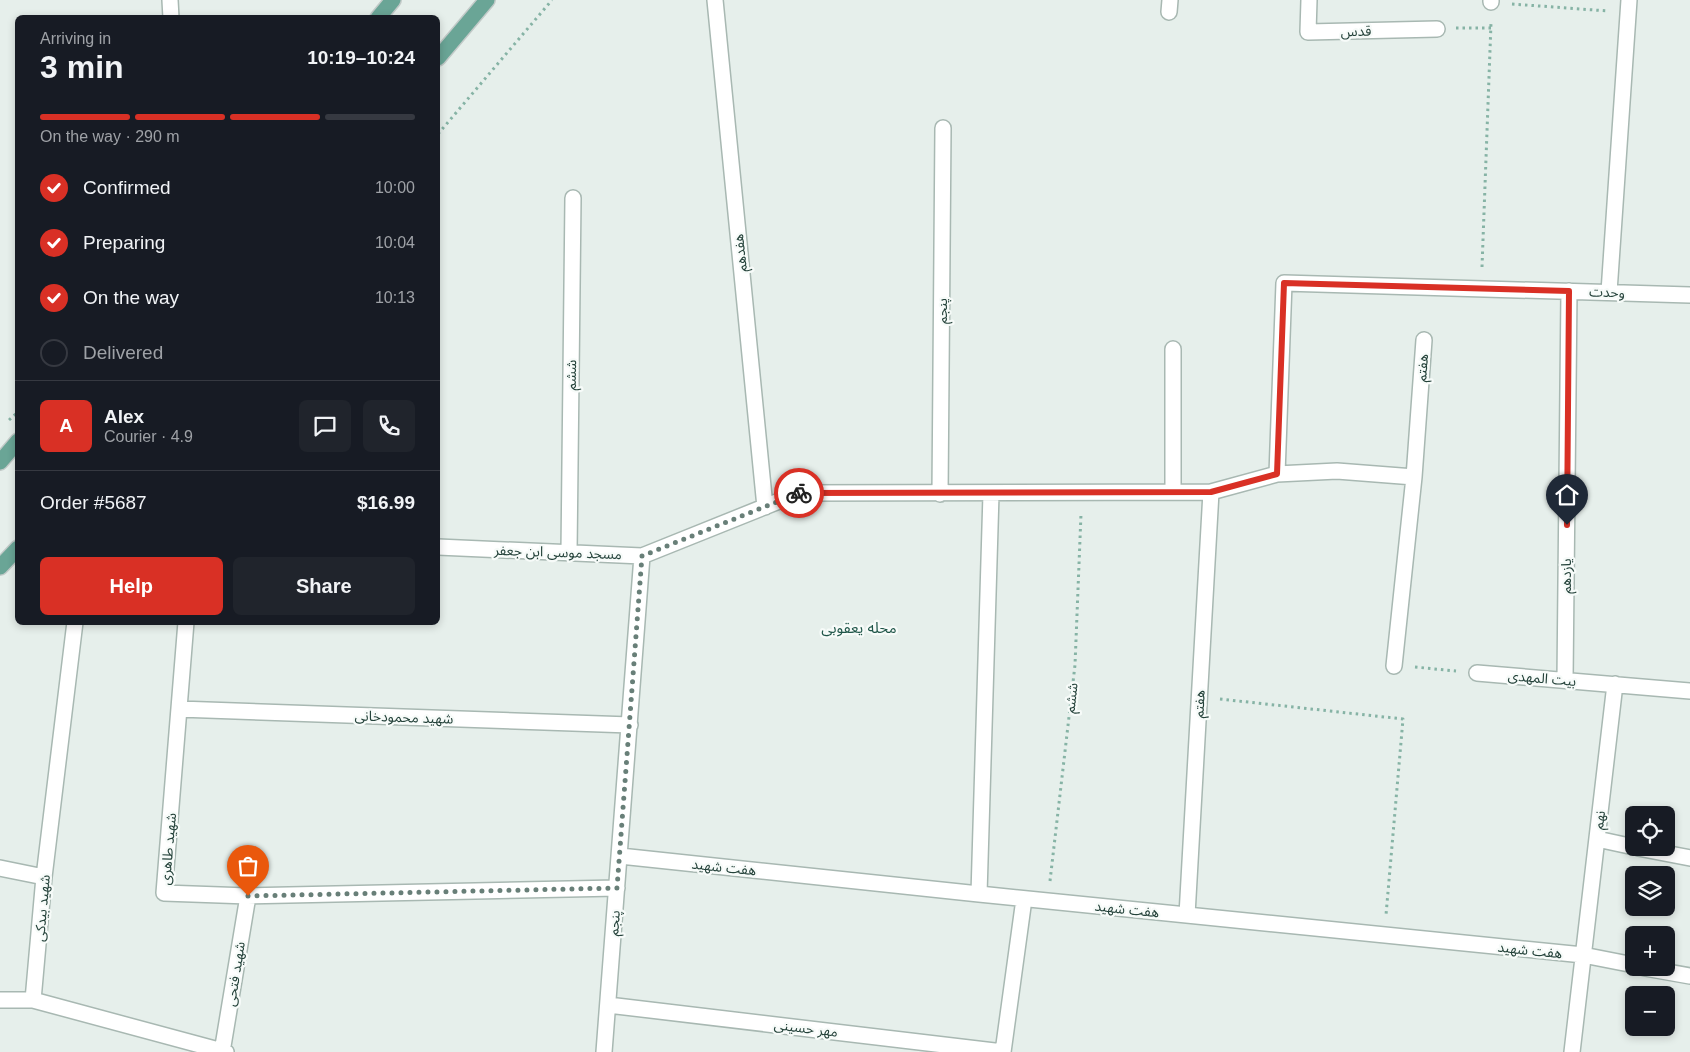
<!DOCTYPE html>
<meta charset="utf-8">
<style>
:root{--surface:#171b24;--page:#20242c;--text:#f1f3f6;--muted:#9ea1a6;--line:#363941;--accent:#d93025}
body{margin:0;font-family:Arial,"Noto Sans Arabic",sans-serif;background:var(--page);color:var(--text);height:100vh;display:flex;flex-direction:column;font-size:19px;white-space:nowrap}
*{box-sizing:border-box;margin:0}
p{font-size:16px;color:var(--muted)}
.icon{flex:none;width:28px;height:28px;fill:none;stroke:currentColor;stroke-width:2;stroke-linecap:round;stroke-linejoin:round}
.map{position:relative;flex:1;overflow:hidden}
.panel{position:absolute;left:15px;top:15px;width:425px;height:610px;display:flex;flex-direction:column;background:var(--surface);border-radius:8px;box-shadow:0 2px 8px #0003}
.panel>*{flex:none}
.controls{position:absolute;left:1625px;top:806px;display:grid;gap:10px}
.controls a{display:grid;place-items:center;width:50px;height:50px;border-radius:8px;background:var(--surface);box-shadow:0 2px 8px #0003;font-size:25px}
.pin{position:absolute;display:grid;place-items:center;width:42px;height:42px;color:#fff;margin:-51px -21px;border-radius:50% 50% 50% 0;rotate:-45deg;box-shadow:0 0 5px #0007}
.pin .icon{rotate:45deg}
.courier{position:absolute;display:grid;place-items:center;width:50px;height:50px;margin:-25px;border:4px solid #d93025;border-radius:50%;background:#fff;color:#222;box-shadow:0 1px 6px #0007}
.head em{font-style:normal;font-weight:700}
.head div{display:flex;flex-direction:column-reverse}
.head{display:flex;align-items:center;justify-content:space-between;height:85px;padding:0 25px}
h1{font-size:32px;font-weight:700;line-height:38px}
.bar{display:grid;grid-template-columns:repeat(4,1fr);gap:8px 5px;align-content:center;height:60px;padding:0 25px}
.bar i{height:6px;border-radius:4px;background:var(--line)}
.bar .active{background:var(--accent)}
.bar p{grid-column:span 4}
.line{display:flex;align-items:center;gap:12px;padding:0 25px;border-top:1px solid var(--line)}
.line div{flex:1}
.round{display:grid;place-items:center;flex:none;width:52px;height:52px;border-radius:8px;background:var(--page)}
ol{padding:0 25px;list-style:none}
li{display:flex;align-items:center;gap:15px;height:55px}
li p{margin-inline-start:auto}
li .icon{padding:5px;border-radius:50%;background:var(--accent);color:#fff;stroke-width:4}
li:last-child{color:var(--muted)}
li i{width:28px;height:28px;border:2px solid var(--line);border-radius:50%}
.primary-button{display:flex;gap:10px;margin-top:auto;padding:10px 25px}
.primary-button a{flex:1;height:58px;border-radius:8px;background:var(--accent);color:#fff;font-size:20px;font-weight:700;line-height:58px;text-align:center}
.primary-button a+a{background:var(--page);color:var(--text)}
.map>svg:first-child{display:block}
</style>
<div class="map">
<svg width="1690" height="1052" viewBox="0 0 1690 1052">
<rect width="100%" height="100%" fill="#e6efeb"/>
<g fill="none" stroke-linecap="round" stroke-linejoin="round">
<defs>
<path id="minor" d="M 170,0 L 171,18
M 715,0 L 765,507
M 1309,0 L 1308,32 L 1437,29
M 1491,2 L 1491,0
M 1169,12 L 1170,0
M 1609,292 L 1629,0
M 1277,474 L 1284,283 L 1690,295
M 1173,492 L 1173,349
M 940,494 L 943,128
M 438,547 L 642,556 L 799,493 L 1211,492 L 1277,474 L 1337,471 L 1414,477
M 569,553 L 573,198
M 75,622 L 44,877 L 33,1000 L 226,1052
M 186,622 L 164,893 L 248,896 L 617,888
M 1394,666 L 1414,477 L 1424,340
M 1477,673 L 1690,691
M 1565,680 L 1569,291
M 179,709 L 630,725
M 1597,839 L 1634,847
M 1638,848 L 1690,858
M 620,856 L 979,894 L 1583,955 L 1634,965
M 0,868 L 44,877
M 979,894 L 991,494
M 1187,915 L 1211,492
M 1645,968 L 1690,976
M 0,1000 L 33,1000
M 608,1005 L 1003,1052
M 222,1052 L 248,896
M 604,1052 L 642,556
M 1003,1052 L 1024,899
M 1572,1052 L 1615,684"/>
<path id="major" d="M 378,18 L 393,0
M 438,58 L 487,0
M 0,462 L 18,441
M 0,567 L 18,548"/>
</defs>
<!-- minor casing -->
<use href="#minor" stroke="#a8b8b2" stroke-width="18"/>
<!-- major casing -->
<use href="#major" stroke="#c2cac8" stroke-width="18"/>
<!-- path -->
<path stroke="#86b3a5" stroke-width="3" stroke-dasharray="2.5 4" stroke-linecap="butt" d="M 1512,4 L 1608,11
M 1456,28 L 1491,28
M 438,134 L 552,0
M 1482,267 L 1491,23
M 9,420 L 18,412
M 1415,667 L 1456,671
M 1220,699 L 1403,719 L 1386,915
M 1050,881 L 1075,665 L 1081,514"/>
<!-- minor -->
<use href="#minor" stroke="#fff" stroke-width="15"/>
<!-- major -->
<use href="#major" stroke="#6aa596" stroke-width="15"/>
</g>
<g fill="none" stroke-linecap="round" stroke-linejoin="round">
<!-- done -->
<path stroke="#687f78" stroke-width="5" stroke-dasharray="0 9" d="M 248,896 L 617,888 L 642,556 L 799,493"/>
<!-- route -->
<path stroke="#d93025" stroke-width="6" d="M 799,493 L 1211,492 L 1277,474 L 1284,283 L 1569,291 L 1567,525"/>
</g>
<g text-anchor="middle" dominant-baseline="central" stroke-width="4.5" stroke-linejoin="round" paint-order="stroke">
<!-- street labels -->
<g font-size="14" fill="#24423a" stroke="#f7fbf9">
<text transform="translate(1356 31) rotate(-2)">قدس</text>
<text transform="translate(740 253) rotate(-96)">هفدهم</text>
<text transform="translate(1607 292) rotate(2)">وحدت</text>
<text transform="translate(942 311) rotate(-90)">پنجم</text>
<text transform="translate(1422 368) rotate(-86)">هفتم</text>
<text transform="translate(571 375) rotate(-89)">ششم</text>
<text transform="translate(558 552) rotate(2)">مسجد موسی ابن جعفر</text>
<text transform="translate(1566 576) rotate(-90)">یازدهم</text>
<text transform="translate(1542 678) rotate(5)">بیت المهدی</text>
<text transform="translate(1071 698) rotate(-84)">ششم</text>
<text transform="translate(1199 704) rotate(-87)">هفتم</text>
<text transform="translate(404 717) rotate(2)">شهید محمودخانی</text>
<text transform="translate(1599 820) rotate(-83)">نهم</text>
<text transform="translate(168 849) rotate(-85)">شهید طاهری</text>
<text transform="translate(724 867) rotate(6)">هفت شهید</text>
<text transform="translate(42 908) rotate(-85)">شهید بیدکی</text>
<text transform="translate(1127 909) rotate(6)">هفت شهید</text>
<text transform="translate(614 923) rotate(-86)">پنجم</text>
<text transform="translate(1530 950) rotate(6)">هفت شهید</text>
<text transform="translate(235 974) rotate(-81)">شهید فتحی</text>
<text transform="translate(806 1028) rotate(7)">مهر حسینی</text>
</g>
<!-- neighbourhood labels -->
<g font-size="15" fill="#1f5548" stroke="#f7fbf9">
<text x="859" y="627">محله یعقوبی</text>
</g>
</g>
</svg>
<div class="controls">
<a><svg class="icon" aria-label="locate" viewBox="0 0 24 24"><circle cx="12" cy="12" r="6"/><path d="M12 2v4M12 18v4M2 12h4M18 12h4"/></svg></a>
<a><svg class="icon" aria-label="layers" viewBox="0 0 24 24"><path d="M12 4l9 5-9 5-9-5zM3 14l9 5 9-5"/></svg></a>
<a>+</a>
<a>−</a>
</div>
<div class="pin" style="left:248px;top:896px;background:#ea580c"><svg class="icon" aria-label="bag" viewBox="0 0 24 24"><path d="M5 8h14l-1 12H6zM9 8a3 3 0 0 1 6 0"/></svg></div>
<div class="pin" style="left:1567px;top:525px;background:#1f2937"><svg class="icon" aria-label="home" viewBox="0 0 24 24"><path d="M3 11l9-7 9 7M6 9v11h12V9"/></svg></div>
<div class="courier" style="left:799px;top:493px"><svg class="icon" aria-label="bike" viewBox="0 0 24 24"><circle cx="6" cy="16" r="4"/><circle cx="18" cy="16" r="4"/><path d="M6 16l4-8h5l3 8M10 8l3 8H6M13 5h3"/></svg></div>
<section class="panel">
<div class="head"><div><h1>3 min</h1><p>Arriving in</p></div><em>10:19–10:24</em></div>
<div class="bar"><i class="active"></i><i class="active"></i><i class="active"></i><i></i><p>On the way · 290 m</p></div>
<ol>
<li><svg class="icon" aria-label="check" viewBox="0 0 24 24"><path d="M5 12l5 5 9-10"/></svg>Confirmed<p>10:00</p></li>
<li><svg class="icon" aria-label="check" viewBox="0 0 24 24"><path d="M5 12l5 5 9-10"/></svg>Preparing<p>10:04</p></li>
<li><svg class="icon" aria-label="check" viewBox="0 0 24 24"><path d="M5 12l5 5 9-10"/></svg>On the way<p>10:13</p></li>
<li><i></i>Delivered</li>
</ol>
<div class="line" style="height:90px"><b class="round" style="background:var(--accent);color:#fff">A</b><div><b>Alex</b><p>Courier · 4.9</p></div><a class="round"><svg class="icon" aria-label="chat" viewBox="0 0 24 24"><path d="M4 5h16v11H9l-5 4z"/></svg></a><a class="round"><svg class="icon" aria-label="phone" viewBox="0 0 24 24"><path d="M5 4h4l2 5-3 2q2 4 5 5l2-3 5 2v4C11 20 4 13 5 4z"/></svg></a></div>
<div class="line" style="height:65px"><div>Order #5687</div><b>$16.99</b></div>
<div class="primary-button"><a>Help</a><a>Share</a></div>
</section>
</div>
